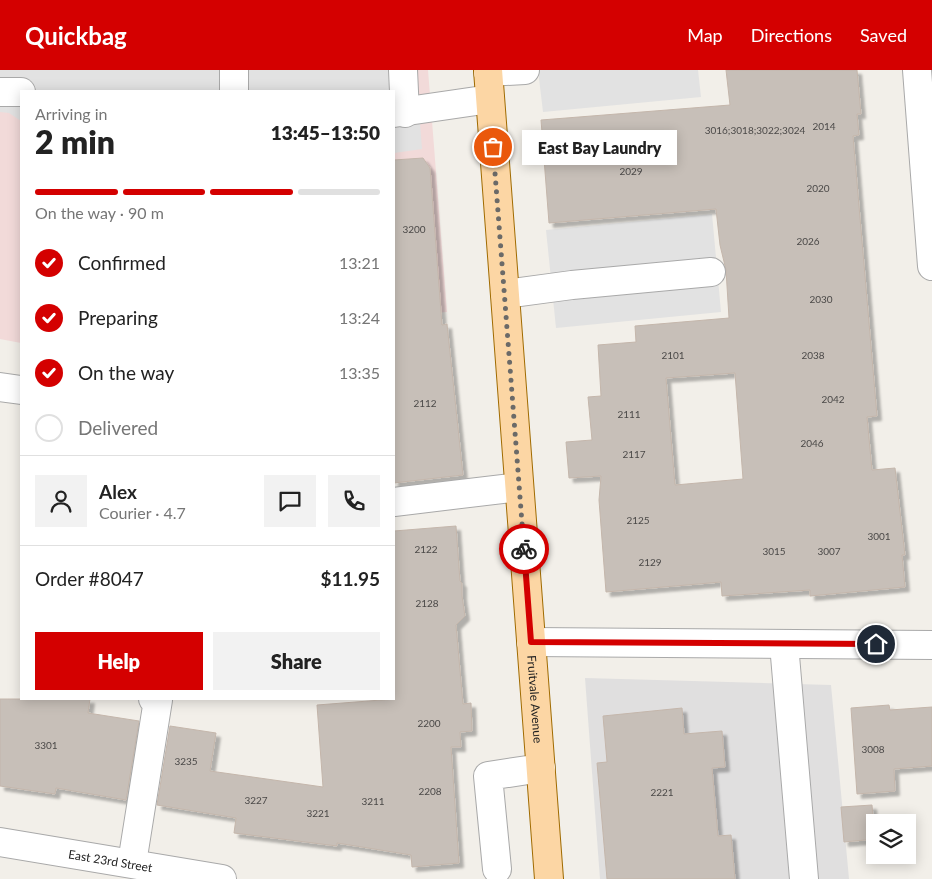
<!DOCTYPE html>
<meta charset="utf-8">
<style>
:root{--surface:#fff;--page:#f2f2f2;--text:#222;--muted:#767676;--line:#e0e0e0;--accent:#d40000}
body{margin:0;font-family:Lato,sans-serif;background:var(--page);color:var(--text);height:100vh;display:flex;flex-direction:column;font-size:19px;white-space:nowrap}
*{box-sizing:border-box;margin:0}
p{font-size:16px;color:var(--muted)}
.icon{flex:none;width:28px;height:28px;fill:none;stroke:currentColor;stroke-width:2;stroke-linecap:round;stroke-linejoin:round}
.map{position:relative;flex:1;overflow:hidden}
.sheet{position:absolute;left:20px;top:20px;width:375px;height:610px;display:flex;flex-direction:column;background:var(--surface);border-radius:0px;box-shadow:0 2px 12px #0003}
.sheet>*{flex:none}
.buttons{position:absolute;left:866px;top:744px;display:grid;gap:10px}
.buttons a{display:grid;place-items:center;width:50px;height:50px;border-radius:0px;background:var(--surface);box-shadow:0 2px 12px #0003;font-size:25px}
.pin{position:absolute;display:grid;place-items:center;width:42px;height:42px;color:#fff;margin:-21px;border:2px solid #fff;border-radius:50%;box-shadow:0 1px 5px #0007}
.courier{position:absolute;display:grid;place-items:center;width:50px;height:50px;margin:-25px;border:4px solid #d40000;border-radius:50%;background:#fff;color:#222;box-shadow:0 1px 6px #0007}
.bubble{position:absolute;height:35px;border-radius:0px;background:var(--surface);box-shadow:0 2px 12px #0003;font-size:16px;font-weight:800;line-height:35px;text-align:center}
.overview em{font-style:normal;font-weight:800}
.overview div{display:flex;flex-direction:column-reverse}
.overview{display:flex;align-items:center;justify-content:space-between;height:85px;padding:0 15px}
h1{font-size:32px;font-weight:800;line-height:38px}
.bar{display:grid;grid-template-columns:repeat(4,1fr);gap:8px 5px;align-content:center;height:60px;padding:0 15px}
.bar i{height:6px;border-radius:4px;background:var(--line)}
.bar .current{background:var(--accent)}
.bar p{grid-column:span 4}
.line{display:flex;align-items:center;gap:12px;padding:0 15px;border-top:1px solid var(--line)}
.line div{flex:1}
.round{display:grid;place-items:center;flex:none;width:52px;height:52px;border-radius:0px;background:var(--page)}
ol{padding:0 15px;list-style:none}
li{display:flex;align-items:center;gap:15px;height:55px}
li p{margin-inline-start:auto}
li .icon{padding:5px;border-radius:50%;background:var(--accent);color:#fff;stroke-width:4}
li:last-child{color:var(--muted)}
li i{width:28px;height:28px;border:2px solid var(--line);border-radius:50%}
.cta{display:flex;gap:10px;margin-top:auto;padding:10px 15px}
.cta a{flex:1;height:58px;border-radius:0px;background:var(--accent);color:#fff;font-size:20px;font-weight:800;line-height:58px;text-align:center}
.cta a+a{background:var(--page);color:var(--text)}
header{display:flex;align-items:center;gap:30px;box-sizing:border-box;height:70px;padding:0 25px;background:var(--accent);color:#fff}
header strong{font-size:24px}
nav{display:flex;gap:28px;margin-inline-start:auto;font-size:18px}
.map>svg:first-child{display:block}
</style>
<header>
<strong>Quickbag</strong>
<nav><a>Map</a><a>Directions</a><a>Saved</a></nav>
</header>
<div class="map">
<svg width="932" height="809" viewBox="0 0 932 809">
<defs>
<filter id="shadow"><feDropShadow dx="4.5" dy="4.5" stdDeviation="1" flood-color="#0004"/></filter>
</defs>
<rect width="100%" height="100%" fill="#f2efe9"/>
<!-- residential -->
<path fill="#e0dfdf" d="M 585,608 L 831,615 L 849,809 L 600,809 Z"/>
<!-- commercial -->
<path fill="#f2dad9" d="M 0,0 L 428,0 L 447,242 L 394,246 L 394,21 L 21,21 L 21,273 L 0,269 Z"/>
<!-- parking -->
<path fill="#e2e2e2" d="M 0,0 L 416,0 L 422,79 L 394,83 L 394,21 L 21,21 L 21,51 L 9,43 L 0,42 Z
M 538,0 L 698,0 L 701,27 L 543,42 Z
M 712,144 L 721,242 L 556,258 L 546,160 Z"/>
<!-- building -->
<path fill="#c7bfb8" stroke="#c4b6ab" fill-rule="evenodd" filter="url(#shadow)" d="M 726,0 L 857,0 L 861,44 L 857,44 L 859,65 L 853,66 L 877,346 L 867,347 L 872,400 L 895,398 L 905,485 L 902,485 L 905,517 L 810,526 L 810,520 L 722,526 L 721,512 L 606,522 L 599,430 L 601,406 L 569,408 L 566,372 L 592,370 L 588,327 L 601,326 L 598,275 L 636,272 L 635,256 L 729,248 L 726,200 L 720,175 L 716,139 L 549,153 L 541,50 L 730,35 ZM 735,303 L 743,409 L 675,415 L 666,308 Z
M 423,88 L 430,98 L 442,255 L 447,254 L 463,405 L 394,413 L 394,90 Z
M 456,456 L 460,511 L 462,513 L 462,526 L 465,546 L 456,555 L 463,634 L 471,633 L 472,661 L 460,662 L 461,677 L 451,677 L 459,793 L 412,797 L 411,785 L 337,773 L 337,776 L 234,763 L 236,748 L 157,735 L 170,656 L 216,663 L 210,701 L 323,717 L 317,635 L 394,629 L 394,461 Z
M 0,629 L 90,629 L 88,643 L 139,651 L 126,730 L 56,718 L 55,724 L 0,716 Z
M 889,635 L 890,640 L 932,637 L 932,696 L 894,699 L 895,721 L 857,724 L 851,638 Z
M 682,638 L 684,664 L 722,661 L 725,697 L 712,698 L 718,766 L 731,765 L 735,809 L 607,809 L 597,693 L 607,692 L 603,646 Z
M 872,735 L 875,769 L 844,772 L 841,737 Z"/>
<g fill="none" stroke-linecap="round" stroke-linejoin="round">
<defs>
<g id="minor">
<path d="M 403,0 L 405,43"/>
<path d="M 917,0 L 932,196"/>
<path d="M 488,2 L 525,0"/>
<path d="M 234,21 L 234,0"/>
<path d="M 0,22 L 21,22"/>
<path d="M 394,43 L 490,29"/>
<path d="M 505,224 L 572,215 L 711,202"/>
<path d="M 0,317 L 21,320"/>
<path d="M 394,432 L 519,417"/>
<path d="M 531,572 L 932,575"/>
<path d="M 784,574 L 804,809"/>
<path id="s1" d="M 0,772 L 222,809"/>
<path d="M 132,793 L 158,630 L 153,629"/>
<path d="M 497,799 L 488,706 L 541,698"/>
</g>
<g id="major">
<path id="s2" d="M 488,0 L 549,809"/>
</g>
</defs>
<!-- minor casing -->
<use href="#minor" stroke="#a9a9a9" stroke-width="30"/>
<!-- major casing -->
<use href="#major" stroke="#a06b00" stroke-width="30"/>
<!-- minor -->
<use href="#minor" stroke="#fff" stroke-width="28"/>
<!-- major -->
<use href="#major" stroke="#fcd6a4" stroke-width="28"/>
</g>
<g fill="none" stroke-linecap="round" stroke-linejoin="round">
<!-- done -->
<path stroke="#6b6a68" stroke-width="5" stroke-dasharray="0 9" d="M 493,77 L 524,479"/>
<!-- route -->
<path stroke="#d40000" stroke-width="6" d="M 524,479 L 531,572 L 876,574"/>
</g>
<g text-anchor="middle" dominant-baseline="central" stroke-width="4" stroke-linejoin="round" paint-order="stroke">
<!-- number labels -->
<g font-size="10" fill="#4b4948">
<text x="824" y="56">2014</text>
<text x="755" y="60">3016;3018;3022;3024</text>
<text x="631" y="101">2029</text>
<text x="818" y="118">2020</text>
<text x="414" y="159">3200</text>
<text x="808" y="171">2026</text>
<text x="821" y="229">2030</text>
<text x="673" y="285">2101</text>
<text x="813" y="285">2038</text>
<text x="833" y="329">2042</text>
<text x="425" y="333">2112</text>
<text x="629" y="344">2111</text>
<text x="812" y="373">2046</text>
<text x="634" y="384">2117</text>
<text x="638" y="450">2125</text>
<text x="879" y="466">3001</text>
<text x="426" y="479">2122</text>
<text x="774" y="481">3015</text>
<text x="829" y="481">3007</text>
<text x="650" y="492">2129</text>
<text x="427" y="533">2128</text>
<text x="429" y="653">2200</text>
<text x="46" y="675">3301</text>
<text x="873" y="679">3008</text>
<text x="186" y="691">3235</text>
<text x="430" y="721">2208</text>
<text x="662" y="722">2221</text>
<text x="256" y="730">3227</text>
<text x="373" y="731">3211</text>
<text x="318" y="743">3221</text>
</g>
<!-- street labels -->
<g font-size="12" fill="#222" stroke="#fff">
<text stroke="none"><textPath href="#s2" startOffset="631">Fruitvale Avenue</textPath></text>
<text stroke="none"><textPath href="#s1" startOffset="112">East 23rd Street</textPath></text>
</g>
</g>
</svg>
<div class="buttons">
<a><svg class="icon" aria-label="layers" viewBox="0 0 24 24"><path d="M12 4l9 5-9 5-9-5zM3 14l9 5 9-5"/></svg></a>
</div>
<div class="pin" style="left:493px;top:77px;background:#ea580c"><svg class="icon" aria-label="bag" viewBox="0 0 24 24"><path d="M5 8h14l-1 12H6zM9 8a3 3 0 0 1 6 0"/></svg></div>
<div class="pin" style="left:876px;top:574px;background:#1f2937"><svg class="icon" aria-label="home" viewBox="0 0 24 24"><path d="M3 11l9-7 9 7M6 9v11h12V9"/></svg></div>
<div class="courier" style="left:524px;top:479px"><svg class="icon" aria-label="bike" viewBox="0 0 24 24"><circle cx="6" cy="16" r="4"/><circle cx="18" cy="16" r="4"/><path d="M6 16l4-8h5l3 8M10 8l3 8H6M13 5h3"/></svg></div>
<div class="bubble" style="left:522px;top:60px;width:155px">East Bay Laundry</div>
<section class="sheet">
<div class="overview"><div><h1>2 min</h1><p>Arriving in</p></div><em>13:45–13:50</em></div>
<div class="bar"><i class="current"></i><i class="current"></i><i class="current"></i><i></i><p>On the way · 90 m</p></div>
<ol>
<li><svg class="icon" aria-label="check" viewBox="0 0 24 24"><path d="M5 12l5 5 9-10"/></svg>Confirmed<p>13:21</p></li>
<li><svg class="icon" aria-label="check" viewBox="0 0 24 24"><path d="M5 12l5 5 9-10"/></svg>Preparing<p>13:24</p></li>
<li><svg class="icon" aria-label="check" viewBox="0 0 24 24"><path d="M5 12l5 5 9-10"/></svg>On the way<p>13:35</p></li>
<li><i></i>Delivered</li>
</ol>
<div class="line" style="height:90px"><a class="round"><svg class="icon" aria-label="person" viewBox="0 0 24 24"><circle cx="12" cy="8" r="4"/><path d="M4 21q1-7 8-7t8 7"/></svg></a><div><b>Alex</b><p>Courier · 4.7</p></div><a class="round"><svg class="icon" aria-label="chat" viewBox="0 0 24 24"><path d="M4 5h16v11H9l-5 4z"/></svg></a><a class="round"><svg class="icon" aria-label="phone" viewBox="0 0 24 24"><path d="M5 4h4l2 5-3 2q2 4 5 5l2-3 5 2v4C11 20 4 13 5 4z"/></svg></a></div>
<div class="line" style="height:65px"><div>Order #8047</div><b>$11.95</b></div>
<div class="cta"><a>Help</a><a>Share</a></div>
</section>
</div>
